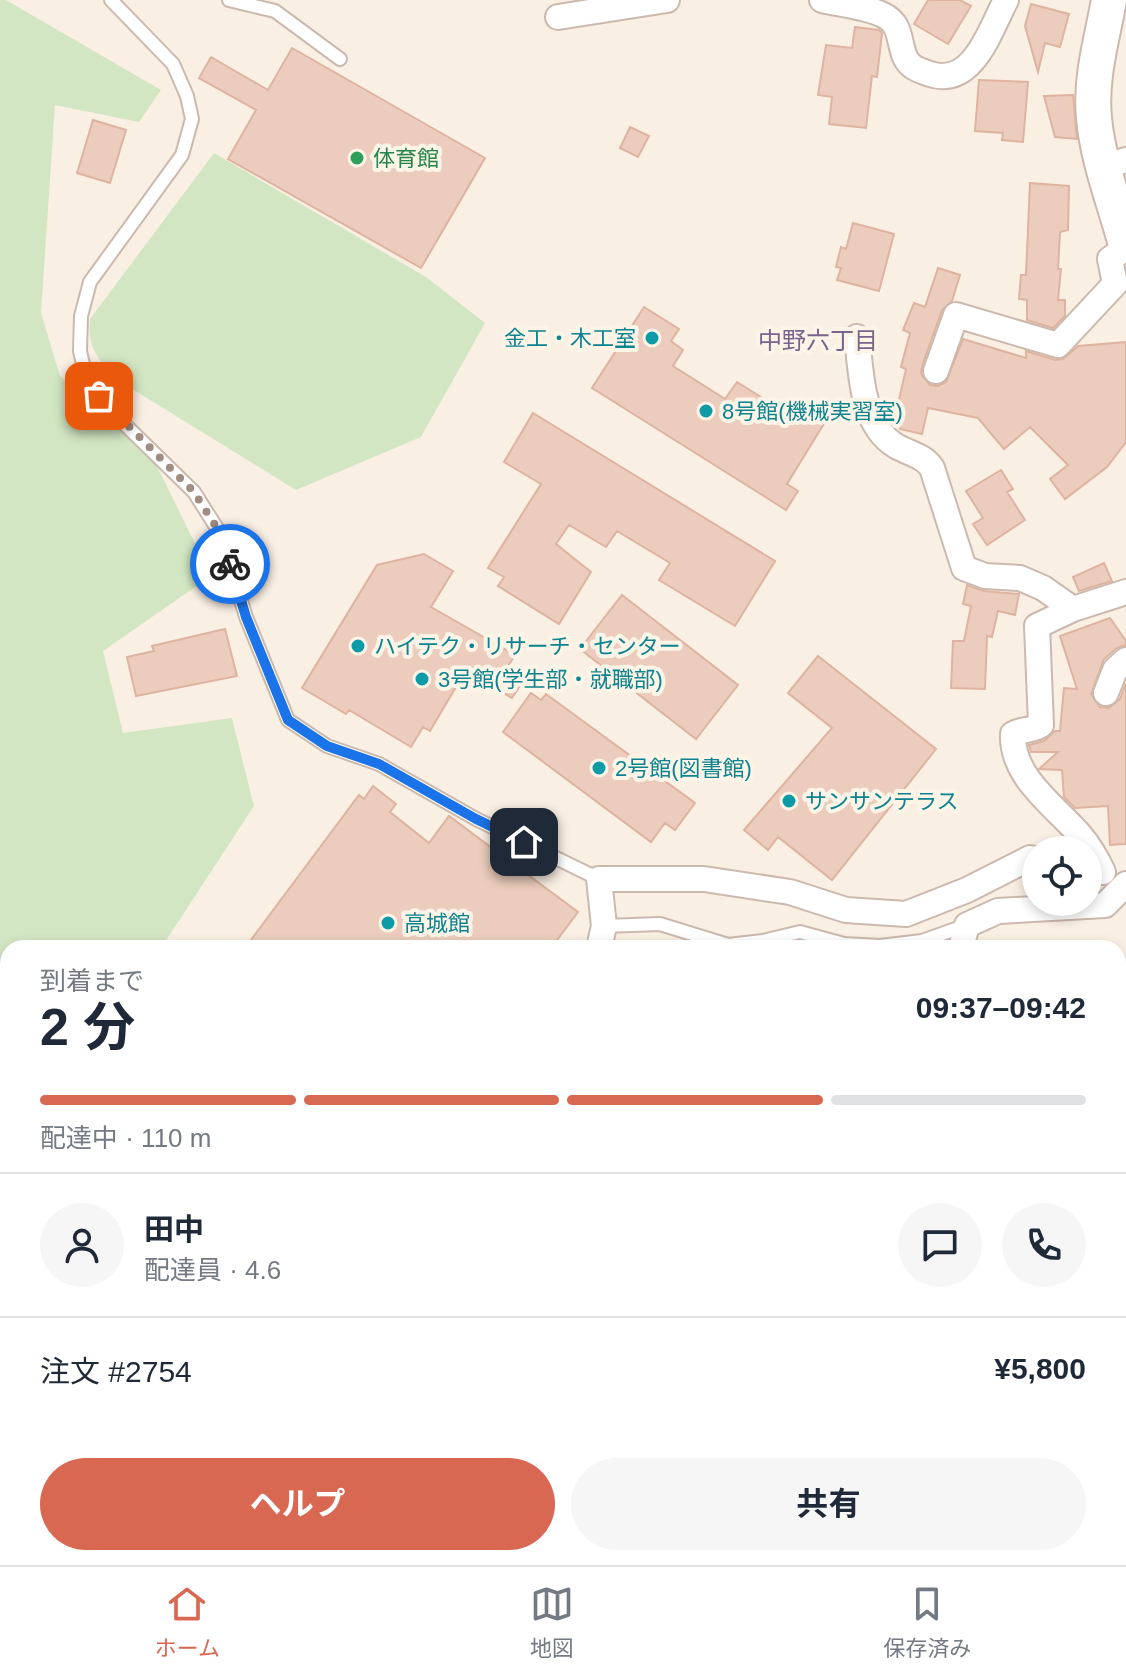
<!DOCTYPE html>
<html lang="ja">
<meta charset="utf-8">
<style>
:root{--surface:#fff;--page:#f6f6f7;--text:#1f2937;--muted:#747a83;--line:#e0e1e3;--accent:#d96853}
body{margin:0;font-family:Helvetica,"Noto Sans JP",sans-serif;background:var(--page);color:var(--text);height:100vh;display:flex;flex-direction:column;font-size:30px;white-space:nowrap}
*{box-sizing:border-box;margin:0}
p{font-size:26px;color:var(--muted)}
.icon{flex:none;width:44px;height:44px;fill:none;stroke:currentColor;stroke-width:2;stroke-linecap:round;stroke-linejoin:round}
.map{position:relative;flex:1;overflow:hidden}
.sheet{position:absolute;left:0px;top:940px;width:1126px;height:626px;display:flex;flex-direction:column;background:var(--surface);border-radius:24px 24px 0 0;box-shadow:0 4px 12px #0003}
.sheet>*{flex:none}
.buttons{position:absolute;left:1022px;top:836px;display:grid;gap:16px}
.buttons a{display:grid;place-items:center;width:80px;height:80px;border-radius:50%;background:var(--surface);box-shadow:0 4px 12px #0003;font-size:40px}
.pin{position:absolute;display:grid;place-items:center;width:68px;height:68px;color:#fff;margin:-34px;border-radius:16px;box-shadow:0 4px 12px #0006}
.courier{position:absolute;display:grid;place-items:center;width:80px;height:80px;margin:-40px;border:6px solid #1a73e8;border-radius:50%;background:#fff;color:#222;box-shadow:0 2px 10px #0007}
.headline em{font-style:normal;font-weight:700}
.headline div{display:flex;flex-direction:column-reverse}
.headline{display:flex;align-items:center;justify-content:space-between;height:136px;padding:0 40px}
h1{font-size:52px;font-weight:700;line-height:60px}
.bar{display:grid;grid-template-columns:repeat(4,1fr);gap:12px 8px;align-content:center;height:96px;padding:0 40px}
.bar i{height:10px;border-radius:6px;background:var(--line)}
.bar .active{background:var(--accent)}
.bar p{grid-column:span 4}
.line{display:flex;align-items:center;gap:20px;padding:0 40px;border-top:2px solid var(--line)}
.line div{flex:1}
.round{display:grid;place-items:center;flex:none;width:84px;height:84px;border-radius:42px;background:var(--page)}
.primary-button{display:flex;gap:16px;margin-top:auto;padding:16px 40px}
.primary-button a{flex:1;height:92px;border-radius:48px;background:var(--accent);color:#fff;font-size:32px;font-weight:700;line-height:92px;text-align:center}
.primary-button a+a{background:var(--page);color:var(--text)}
.tab-bar{display:flex;justify-content:space-around;align-items:center;height:112px;border-top:2px solid var(--line);background:var(--surface);font-size:22px;color:var(--muted)}
.tab-bar a{display:grid;justify-items:center;gap:4px}
.tab-bar .active{color:var(--accent)}
.map>svg:first-child{display:block}
</style>
<div class="map">
<svg width="1126" height="1565" viewBox="0 0 1126 1565">
<rect width="100%" height="100%" fill="#faefe3"/>
<!-- green -->
<path fill="#d3e6c3" d="M 0,0 L 6,0 L 161,90 L 139,122 L 55,105 L 41,313 L 60,376 L 152,456 L 211,576 L 103,651 L 123,733 L 232,718 L 254,806 L 161,948 L 8,948 L 8,1558 L 88,1558 L 77,1565 L 0,1565 Z
M 214,153 L 426,277 L 485,323 L 421,437 L 296,490 L 129,387 C 104,368 86,352 90,319 Z"/>
<!-- building -->
<path fill="#eccdbd" stroke="#deb39f" stroke-width="2" d="M 928,0 L 960,0 L 971,6 L 948,44 L 914,24 Z
M 1031,4 L 1069,14 L 1060,47 L 1045,43 L 1038,72 L 1025,26 Z
M 855,27 L 879,30 L 882,33 L 877,77 L 872,76 L 866,128 L 829,124 L 832,97 L 818,95 L 826,45 L 852,48 Z
M 292,48 L 485,158 L 421,268 L 228,159 L 256,110 L 199,78 L 211,57 L 268,90 Z
M 979,80 L 1028,82 L 1023,142 L 1002,140 L 1003,133 L 975,131 Z
M 1073,95 L 1077,139 L 1055,137 L 1044,96 Z
M 93,120 L 126,130 L 110,183 L 77,173 Z
M 630,127 L 649,136 L 638,157 L 620,148 Z
M 1030,183 L 1069,186 L 1068,230 L 1060,232 L 1058,269 L 1061,269 L 1058,300 L 1065,300 L 1065,316 L 1053,328 L 1027,320 L 1027,300 L 1019,299 L 1021,275 L 1026,275 Z
M 853,223 L 894,234 L 879,291 L 837,280 L 841,268 L 836,267 L 841,247 L 846,249 Z
M 938,268 L 960,275 L 952,301 L 942,310 L 922,366 L 921,374 L 930,385 L 938,386 L 946,382 L 963,339 L 1026,358 L 1026,351 L 1055,360 L 1063,359 L 1078,346 L 1126,342 L 1126,442 L 1107,467 L 1065,499 L 1050,479 L 1068,465 L 1030,427 L 1004,449 L 978,418 L 928,408 L 922,434 L 900,429 L 903,415 L 896,413 L 906,369 L 901,367 L 910,333 L 903,330 L 914,303 L 925,307 Z
M 644,307 L 679,329 L 671,341 L 683,350 L 673,366 L 725,399 L 737,382 L 793,417 L 800,406 L 825,422 L 787,484 L 798,491 L 786,510 L 592,388 Z
M 533,413 L 775,561 L 735,626 L 659,580 L 670,563 L 617,531 L 606,547 L 569,525 L 556,544 L 591,572 L 559,624 L 498,586 L 504,577 L 488,568 L 541,484 L 504,462 Z
M 1001,470 L 1013,489 L 1007,492 L 1025,520 L 987,545 L 973,524 L 983,518 L 966,491 Z
M 424,554 L 453,571 L 431,607 L 515,655 L 508,666 L 525,678 L 512,698 L 466,670 L 430,731 L 423,727 L 411,747 L 349,710 L 346,714 L 302,688 L 377,565 Z
M 1104,563 L 1112,581 L 1079,591 L 1073,577 Z
M 967,585 L 984,591 L 1019,594 L 1015,615 L 998,611 L 992,637 L 987,636 L 985,689 L 951,688 L 953,641 L 964,641 L 971,606 L 963,604 Z
M 622,595 L 738,685 L 696,739 L 580,649 Z
M 1110,618 L 1126,641 L 1126,645 L 1117,648 L 1104,659 L 1091,694 L 1100,707 L 1109,708 L 1120,699 L 1126,683 L 1126,844 L 1110,845 L 1108,806 L 1075,808 L 1064,797 L 1062,770 L 1039,769 L 1058,752 L 1031,752 L 1029,745 L 1044,741 L 1055,731 L 1060,731 L 1064,688 L 1077,689 L 1060,636 Z
M 225,629 L 237,676 L 136,696 L 127,657 L 154,651 L 152,646 Z
M 818,656 L 936,749 L 832,880 L 778,837 L 768,850 L 744,830 L 832,728 L 788,693 Z
M 531,693 L 541,700 L 546,694 L 695,803 L 675,830 L 665,823 L 651,842 L 503,732 Z
M 373,786 L 396,804 L 390,812 L 429,843 L 449,816 L 578,912 L 551,948 L 245,948 L 359,795 L 364,799 Z"/>
<g fill="none" stroke-linecap="round" stroke-linejoin="round">
<defs>
<path id="service" d="M 111,0 L 173,64 L 187,96 L 192,119 L 182,155 L 90,282 L 81,316 L 80,351 L 87,382 L 111,411 L 194,492 L 220,533 L 246,617 L 288,720 L 327,746 L 379,764 L 476,819 L 599,879
M 229,0 L 275,11 L 340,59
M 604,926 L 660,924 L 728,945 L 763,941 L 800,932 L 844,944 L 880,946 L 922,941 L 967,925"/>
<path id="minor" d="M 822,0 C 839,4 868,7 883,15 C 902,24 898,41 905,57 C 910,68 919,70 930,74 C 973,88 990,30 1006,0
M 558,17 L 667,0
M 1102,167 L 1126,160
M 857,337 C 861,372 861,425 896,446 C 910,454 923,455 932,468 L 964,568 L 985,576 L 1020,578 L 1043,588 L 1073,609 L 1126,592
M 936,371 L 956,315 L 1058,345 L 1115,284 L 1110,259 L 1126,248
M 1073,609 L 1037,626 L 1041,725 C 1034,731 1024,728 1013,734 C 1011,777 1055,806 1080,835 C 1090,847 1097,859 1103,872
M 1106,693 L 1115,670 L 1126,660
M 599,948 L 604,926 L 599,879 L 704,879 L 790,892 L 846,910 L 906,914 L 967,890 L 1030,858 L 1036,859
M 961,948 L 967,925 L 998,911 L 1105,905 L 1126,884
M 1118,1360 L 1126,1368
M 289,1558 L 293,1565
M 105,1565 L 128,1558
M 943,1565 L 945,1558
M 1101,1565 L 1126,1562"/>
<path id="secondary" d="M 1109,0 C 1102,39 1090,78 1094,118 C 1098,162 1115,203 1126,245"/>
</defs>
<!-- service casing -->
<use href="#service" stroke="#ccb9ae" stroke-width="16"/>
<!-- minor casing -->
<use href="#minor" stroke="#ccb9ae" stroke-width="28"/>
<!-- secondary casing -->
<use href="#secondary" stroke="#ceb8ab" stroke-width="38"/>
<!-- service -->
<use href="#service" stroke="#fff" stroke-width="12"/>
<!-- minor -->
<use href="#minor" stroke="#fff" stroke-width="24"/>
<!-- secondary -->
<use href="#secondary" stroke="#fff" stroke-width="34"/>
</g>
<g fill="none" stroke-linecap="round" stroke-linejoin="round">
<!-- done -->
<path stroke="#a08c81" stroke-width="8" stroke-dasharray="0 14.4" d="M 99,396 L 194,492 L 220,533 L 230,564"/>
<!-- route -->
<path stroke="#1a73e8" stroke-width="10" d="M 230,564 L 246,617 L 288,720 L 327,746 L 379,764 L 476,819 L 524,842"/>
</g>
<!-- markers -->
<circle fill="#2e9e5b" stroke="#fdf4e8" stroke-width="3" cx="357" cy="158" r="8"/>
<g fill="#0f9aa8" stroke="#fdf4e8" stroke-width="3">
<circle cx="652" cy="338" r="8"/>
<circle cx="706" cy="411" r="8"/>
<circle cx="358" cy="646" r="8"/>
<circle cx="422" cy="679" r="8"/>
<circle cx="599" cy="768" r="8"/>
<circle cx="789" cy="801" r="8"/>
<circle cx="388" cy="923" r="8"/>
</g>
<g text-anchor="middle" dominant-baseline="central" stroke-width="8" stroke-linejoin="round" paint-order="stroke">
<!-- leisure labels -->
<g font-size="22" fill="#27864d" stroke="#fdf4e8" text-anchor="start">
<text x="373" y="158">体育館</text>
</g>
<!-- culture labels -->
<g font-size="22" fill="#0d838f" stroke="#fdf4e8" text-anchor="start">
<text x="636" y="338" text-anchor="end">金工・木工室</text>
<text x="722" y="411">8号館(機械実習室)</text>
<text x="374" y="646">ハイテク・リサーチ・センター</text>
<text x="438" y="679">3号館(学生部・就職部)</text>
<text x="615" y="768">2号館(図書館)</text>
<text x="805" y="801">サンサンテラス</text>
<text x="404" y="923">高城館</text>
</g>
<!-- neighbourhood labels -->
<g font-size="24" fill="#7b648c" stroke="#fdf4e8">
<text x="818" y="340">中野六丁目</text>
</g>
</g>
</svg>
<div class="buttons">
<a><svg class="icon" aria-label="locate" viewBox="0 0 24 24"><circle cx="12" cy="12" r="6"/><path d="M12 2v4M12 18v4M2 12h4M18 12h4"/></svg></a>
</div>
<div class="pin" style="left:99px;top:396px;background:#ea580c"><svg class="icon" aria-label="bag" viewBox="0 0 24 24"><path d="M5 8h14l-1 12H6zM9 8a3 3 0 0 1 6 0"/></svg></div>
<div class="pin" style="left:524px;top:842px;background:#1f2937"><svg class="icon" aria-label="home" viewBox="0 0 24 24"><path d="M3 11l9-7 9 7M6 9v11h12V9"/></svg></div>
<div class="courier" style="left:230px;top:564px"><svg class="icon" aria-label="bike" viewBox="0 0 24 24"><circle cx="6" cy="16" r="4"/><circle cx="18" cy="16" r="4"/><path d="M6 16l4-8h5l3 8M10 8l3 8H6M13 5h3"/></svg></div>
<section class="sheet">
<div class="headline"><div><h1>2 分</h1><p>到着まで</p></div><em>09:37–09:42</em></div>
<div class="bar"><i class="active"></i><i class="active"></i><i class="active"></i><i></i><p>配達中 · 110 m</p></div>
<div class="line" style="height:144px"><a class="round"><svg class="icon" aria-label="person" viewBox="0 0 24 24"><circle cx="12" cy="8" r="4"/><path d="M4 21q1-7 8-7t8 7"/></svg></a><div><b>田中</b><p>配達員 · 4.6</p></div><a class="round"><svg class="icon" aria-label="chat" viewBox="0 0 24 24"><path d="M4 5h16v11H9l-5 4z"/></svg></a><a class="round"><svg class="icon" aria-label="phone" viewBox="0 0 24 24"><path d="M5 4h4l2 5-3 2q2 4 5 5l2-3 5 2v4C11 20 4 13 5 4z"/></svg></a></div>
<div class="line" style="height:104px"><div>注文 #2754</div><b>¥5,800</b></div>
<div class="primary-button"><a>ヘルプ</a><a>共有</a></div>
</section>
</div>
<nav class="tab-bar">
<a class="active"><svg class="icon" aria-label="home" viewBox="0 0 24 24"><path d="M3 11l9-7 9 7M6 9v11h12V9"/></svg>ホーム</a>
<a><svg class="icon" aria-label="map" viewBox="0 0 24 24"><path d="M3 6l6-2 6 2 6-2v14l-6 2-6-2-6 2zM9 4v14M15 6v14"/></svg>地図</a>
<a><svg class="icon" aria-label="saved" viewBox="0 0 24 24"><path d="M7 4h10v16l-5-4-5 4z"/></svg>保存済み</a>
</nav>
